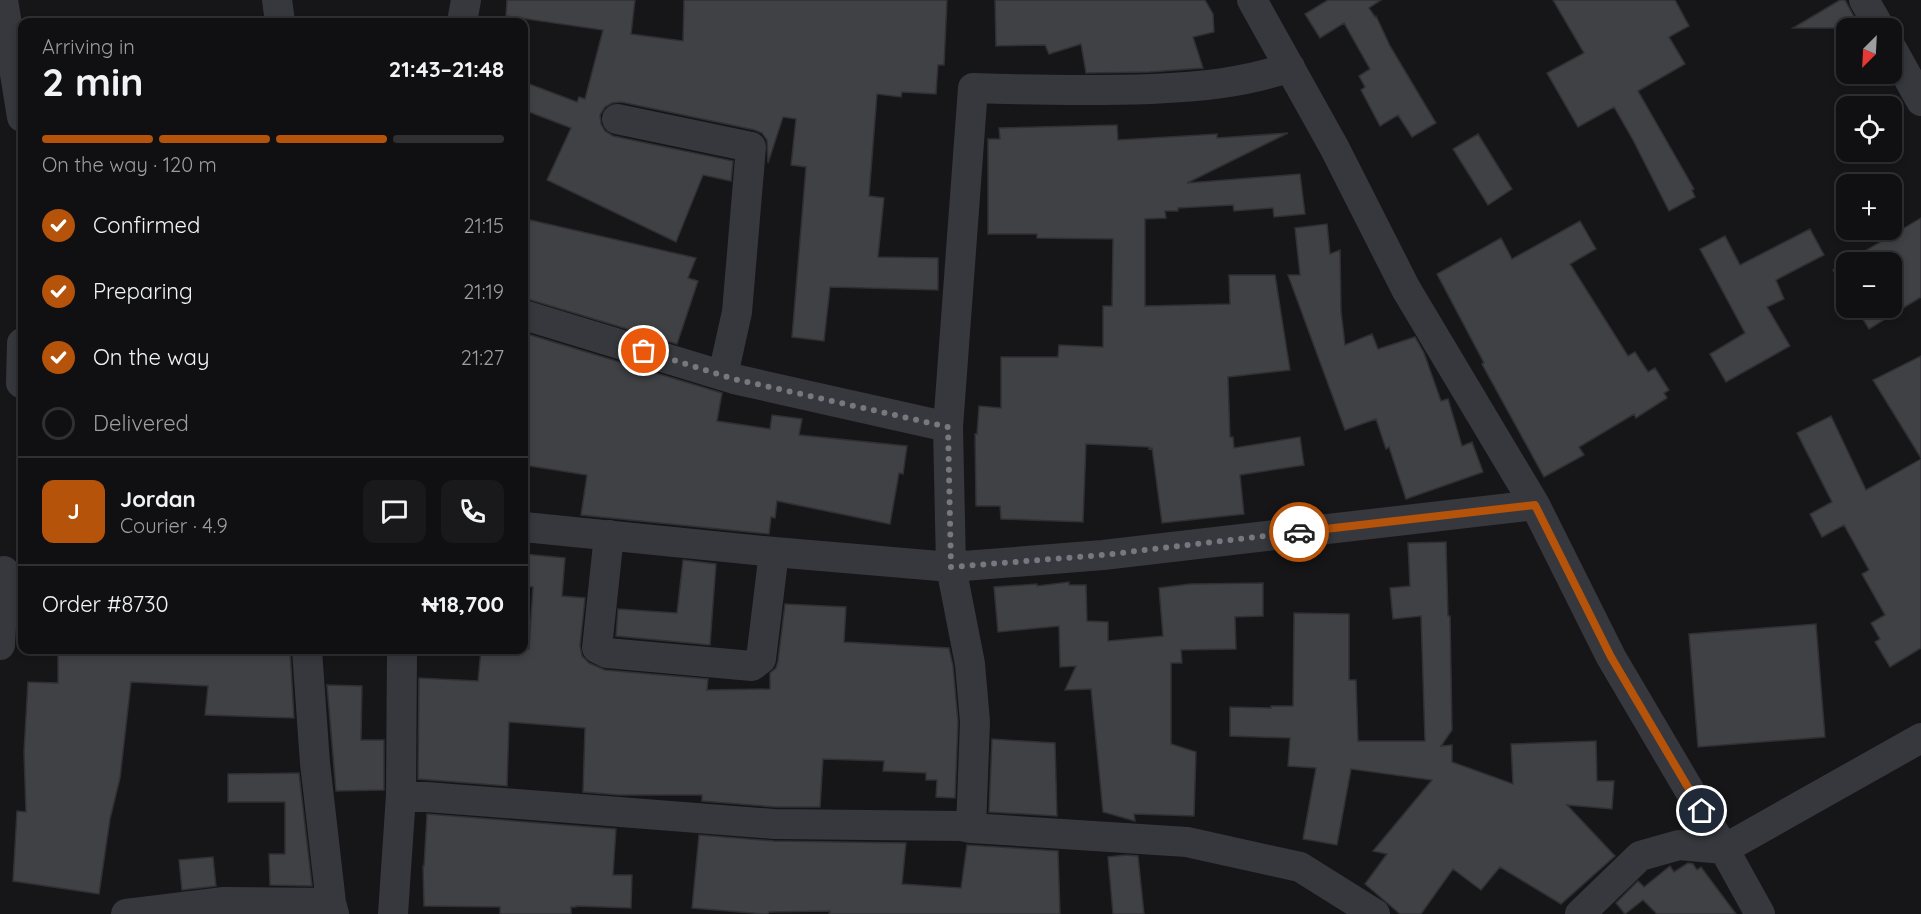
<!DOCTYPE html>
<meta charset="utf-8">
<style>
:root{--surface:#101012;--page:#19191b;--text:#f1f3f6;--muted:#9c9d9f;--line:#303032;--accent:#b45309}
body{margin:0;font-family:Quicksand,sans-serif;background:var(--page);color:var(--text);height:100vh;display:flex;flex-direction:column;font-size:22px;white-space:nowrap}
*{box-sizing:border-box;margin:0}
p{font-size:20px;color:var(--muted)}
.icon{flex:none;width:33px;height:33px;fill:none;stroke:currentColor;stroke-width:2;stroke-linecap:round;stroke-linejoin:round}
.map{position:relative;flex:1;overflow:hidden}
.side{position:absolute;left:18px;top:18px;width:510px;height:636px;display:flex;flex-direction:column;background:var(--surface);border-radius:12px;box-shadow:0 3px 9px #0003,0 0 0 2px var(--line)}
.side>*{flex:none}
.needle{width:39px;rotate:204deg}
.controls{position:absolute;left:1836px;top:18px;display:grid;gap:12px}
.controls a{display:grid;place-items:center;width:66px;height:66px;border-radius:12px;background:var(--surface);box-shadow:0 3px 9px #0003,0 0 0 2px var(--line);font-size:30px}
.pin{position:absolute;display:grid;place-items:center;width:51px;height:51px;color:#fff;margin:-26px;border:3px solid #fff;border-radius:50%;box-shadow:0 2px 6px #0007}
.courier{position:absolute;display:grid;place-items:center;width:60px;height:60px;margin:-30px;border:4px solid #b45309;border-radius:50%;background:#fff;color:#222;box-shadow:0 2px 8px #0007}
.overview em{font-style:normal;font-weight:700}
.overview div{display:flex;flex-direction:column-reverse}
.overview{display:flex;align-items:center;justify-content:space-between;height:102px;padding:0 24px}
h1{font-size:39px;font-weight:700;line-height:45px}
.bar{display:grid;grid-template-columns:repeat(4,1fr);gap:9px 6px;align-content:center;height:72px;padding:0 24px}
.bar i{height:8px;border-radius:4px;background:var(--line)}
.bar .on{background:var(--accent)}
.bar p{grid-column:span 4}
.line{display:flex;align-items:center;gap:15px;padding:0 24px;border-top:2px solid var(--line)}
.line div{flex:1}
.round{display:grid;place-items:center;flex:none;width:63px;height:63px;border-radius:12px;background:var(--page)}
ol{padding:0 24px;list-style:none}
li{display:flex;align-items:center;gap:18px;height:66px}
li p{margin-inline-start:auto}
li .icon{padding:6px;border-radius:50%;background:var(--accent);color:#fff;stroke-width:4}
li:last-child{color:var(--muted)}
li i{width:33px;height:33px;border:3px solid var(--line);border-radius:50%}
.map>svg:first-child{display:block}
</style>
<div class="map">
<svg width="1921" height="914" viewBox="0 0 1921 914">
<rect width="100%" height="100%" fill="#161618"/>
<!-- building -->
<path fill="#404145" stroke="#303034" stroke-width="1.5" d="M 507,0 L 635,0 L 631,34 L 683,41 L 684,0 L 947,0 L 944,65 L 938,65 L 936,94 L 902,92 L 901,97 L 877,94 L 869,196 L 884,198 L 878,257 L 938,258 L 938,290 L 830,287 L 824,341 L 792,337 L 806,167 L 791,165 L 796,119 L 783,117 L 768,163 L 767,140 L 762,133 L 755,130 L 621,102 L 612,103 L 605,107 L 600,115 L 601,124 L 605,131 L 613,136 L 733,161 L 731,181 L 703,175 L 676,242 L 547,180 L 571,128 L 524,110 L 524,82 L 577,102 L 579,97 L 585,99 L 603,30 L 506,16 Z
M 995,0 L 1205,0 L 1213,14 L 1214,32 L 1193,37 L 1203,68 L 1150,72 L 1086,73 L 1081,44 L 1049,54 L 1045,45 L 996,46 Z
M 1328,0 L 1381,0 L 1369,8 L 1375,17 L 1376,16 L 1390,46 L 1436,123 L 1412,137 L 1398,115 L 1380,126 L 1361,90 L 1365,87 L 1359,76 L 1370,69 L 1344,23 L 1320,38 L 1305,14 Z
M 1553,0 L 1675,0 L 1689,26 L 1669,37 L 1685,64 L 1638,91 L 1694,189 L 1692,190 L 1695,197 L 1669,211 L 1633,140 L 1614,107 L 1578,127 L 1547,73 L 1584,53 Z
M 1840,0 L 1845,0 L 1860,28 L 1793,28 Z
M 1117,125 L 1118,140 L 1217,134 L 1217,138 L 1288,133 L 1187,183 L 1300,174 L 1305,214 L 1274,217 L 1273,208 L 1234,211 L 1233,205 L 1178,208 L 1178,211 L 1165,211 L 1166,218 L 1145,219 L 1145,306 L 1230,304 L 1229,275 L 1275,275 L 1290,370 L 1228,377 L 1230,437 L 1233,437 L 1234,448 L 1300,437 L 1304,465 L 1240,475 L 1244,514 L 1162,523 L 1152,448 L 1149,449 L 1149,447 L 1086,444 L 1083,522 L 1001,519 L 1000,506 L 976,506 L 975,434 L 977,434 L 979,406 L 1001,408 L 1001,357 L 1058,357 L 1059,345 L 1103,347 L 1103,306 L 1112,306 L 1113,239 L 1037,238 L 1037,234 L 988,234 L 988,139 L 1000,139 L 999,128 Z
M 1478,134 L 1512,189 L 1488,205 L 1453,149 Z
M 1921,218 L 1921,297 L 1869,329 L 1856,308 L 1892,308 L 1892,262 L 1846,262 L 1846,292 L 1833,270 Z
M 530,220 L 696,258 L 688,278 L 698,281 L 677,344 L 524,298 L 524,248 Z
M 1580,221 L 1596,249 L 1570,264 L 1628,356 L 1635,352 L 1648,372 L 1655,368 L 1669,390 L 1664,393 L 1667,398 L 1636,418 L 1634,414 L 1579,447 L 1584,455 L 1544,477 L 1482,364 L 1484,363 L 1437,274 L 1501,238 L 1512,259 Z
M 1327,224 L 1330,254 L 1340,250 L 1341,311 L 1345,345 L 1372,334 L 1378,349 L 1415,337 L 1424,353 L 1441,401 L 1448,399 L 1462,446 L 1472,442 L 1483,472 L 1406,499 L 1389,447 L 1386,449 L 1376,419 L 1345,430 L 1288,275 L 1300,275 L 1295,228 Z
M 1810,229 L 1824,255 L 1776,280 L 1784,299 L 1767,307 L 1790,346 L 1726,382 L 1710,354 L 1745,333 L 1700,249 L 1725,236 L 1740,265 Z
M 524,333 L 722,393 L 717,421 L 770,429 L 772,415 L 802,419 L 799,435 L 907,446 L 903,474 L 899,473 L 890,524 L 777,501 L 775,518 L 771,517 L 769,534 L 581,515 L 587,475 L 524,465 Z
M 1921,356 L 1921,458 L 1873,380 Z
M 1831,416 L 1866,490 L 1921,459 L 1921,648 L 1890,667 L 1875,642 L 1880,639 L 1871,623 L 1885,615 L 1862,574 L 1869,570 L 1844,525 L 1822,537 L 1810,514 L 1832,502 L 1797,433 Z
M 1446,542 L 1448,616 L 1450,616 L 1452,730 L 1441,746 L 1452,745 L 1452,762 L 1513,784 L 1511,744 L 1596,741 L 1597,781 L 1614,781 L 1612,809 L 1567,805 L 1615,856 L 1561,904 L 1500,867 L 1481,890 L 1453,869 L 1421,914 L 1400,914 L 1365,884 L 1387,854 L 1373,851 L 1432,780 L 1351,769 L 1337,845 L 1303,839 L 1316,768 L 1288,766 L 1290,738 L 1230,736 L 1230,707 L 1271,708 L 1271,706 L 1293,706 L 1294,613 L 1349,614 L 1349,680 L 1356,680 L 1358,741 L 1425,741 L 1421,616 L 1393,619 L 1390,588 L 1410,586 L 1408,543 Z
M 524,554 L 565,558 L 562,596 L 585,598 L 580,646 L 582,656 L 589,663 L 605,670 L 708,679 L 707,690 L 770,689 L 770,673 L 776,668 L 778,661 L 785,604 L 846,607 L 844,642 L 949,648 L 953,666 L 958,722 L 955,798 L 936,797 L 937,780 L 926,780 L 926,773 L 883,771 L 884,761 L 823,759 L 820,807 L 775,807 L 702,801 L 702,795 L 619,795 L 583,792 L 585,728 L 509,722 L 507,786 L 418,779 L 419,678 L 478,681 L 481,650 L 529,649 L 533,587 L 524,586 Z
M 683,560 L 716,564 L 710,645 L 616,636 L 618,609 L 677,613 Z
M 1069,582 L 1069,585 L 1086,585 L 1087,621 L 1108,622 L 1108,641 L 1163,636 L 1159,588 L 1190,584 L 1263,583 L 1263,616 L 1235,617 L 1236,649 L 1181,650 L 1182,663 L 1171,663 L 1171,744 L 1196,752 L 1194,816 L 1134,814 L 1135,821 L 1103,812 L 1091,689 L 1065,690 L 1076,666 L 1060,667 L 1059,626 L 998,632 L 994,587 L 1037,584 L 1037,586 Z
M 1816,624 L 1825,737 L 1698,747 L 1689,634 Z
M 100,650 L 132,652 L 132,650 L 290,650 L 294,718 L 205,715 L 208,686 L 131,682 L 120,778 L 110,819 L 99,894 L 13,881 L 17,811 L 26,812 L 24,752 L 28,682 L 58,683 L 58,652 L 100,653 Z
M 327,685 L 362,686 L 361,740 L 384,740 L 384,790 L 336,791 Z
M 992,739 L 1055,743 L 1057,816 L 989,812 Z
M 299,773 L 312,886 L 270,885 L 269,854 L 285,854 L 285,802 L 228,802 L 228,774 Z
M 427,814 L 616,829 L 613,875 L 632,875 L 631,908 L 576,906 L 576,907 L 571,907 L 571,914 L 500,914 L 500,907 L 424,906 L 423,866 L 424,866 Z
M 699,835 L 774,841 L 906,843 L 902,884 L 961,888 L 967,845 L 1058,851 L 1060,914 L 829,914 L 830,911 L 769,912 L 768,914 L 764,914 L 692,908 Z
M 1126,855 L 1138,856 L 1144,914 L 1113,914 L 1108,857 Z
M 213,857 L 216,886 L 182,890 L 179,860 Z
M 1688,863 L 1693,864 L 1697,870 L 1701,867 L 1736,914 L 1657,914 L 1643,900 L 1625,914 L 1616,903 L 1638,881 L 1644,887 L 1670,866 L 1674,872 Z"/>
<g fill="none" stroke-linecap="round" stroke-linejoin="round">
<!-- minor -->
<path stroke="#37383d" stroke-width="30" d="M 3,0 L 22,117
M 277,0 L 280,22
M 1252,0 L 1334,147 L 1406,289 L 1535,505 L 1611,657 L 1724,849 L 1760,914
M 1864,0 L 1880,28
M 462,22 L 466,0
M 1892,49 L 1921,101
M 617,119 L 751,147 L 737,312 L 723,375
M 524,315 L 734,379 L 948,427
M 21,383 L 22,343
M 524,527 L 774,552 L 951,567 L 1103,555 L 1535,505
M 609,535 L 597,648 L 607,653 L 752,666 L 761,659 L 774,552
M 0,645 L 4,571
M 307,650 L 315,763 L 331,903 L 334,914
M 401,795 L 774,824 L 962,826 L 971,828 L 1187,842 L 1300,867 L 1375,914
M 971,828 L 975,722 L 970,664 L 951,567 L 948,427 L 973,88 C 1033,90 1092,91 1151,89 C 1198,87 1245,83 1290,67
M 126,914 L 224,902 L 331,903
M 393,914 L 401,795 L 402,650
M 1580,914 L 1640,856 L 1679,845 L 1724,849 L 1921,738"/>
</g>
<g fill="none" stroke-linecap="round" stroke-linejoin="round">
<!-- done -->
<path stroke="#757880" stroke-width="6" stroke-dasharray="0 10.8" d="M 644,351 L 734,379 L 948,427 L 951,567 L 1103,555 L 1299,532"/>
<!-- route -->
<path stroke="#b45309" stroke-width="8" d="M 1299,532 L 1535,505 L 1611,657 L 1702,811"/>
</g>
</svg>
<div class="controls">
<a><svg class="needle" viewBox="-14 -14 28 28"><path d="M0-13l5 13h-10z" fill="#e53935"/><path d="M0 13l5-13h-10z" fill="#9c9d9f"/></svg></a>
<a><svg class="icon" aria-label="locate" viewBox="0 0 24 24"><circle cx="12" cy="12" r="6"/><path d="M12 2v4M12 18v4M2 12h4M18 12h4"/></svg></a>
<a>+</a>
<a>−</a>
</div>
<div class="pin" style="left:644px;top:351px;background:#ea580c"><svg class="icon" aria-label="bag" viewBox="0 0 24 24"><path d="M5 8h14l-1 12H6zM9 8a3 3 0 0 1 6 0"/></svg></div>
<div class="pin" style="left:1702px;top:811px;background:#1f2937"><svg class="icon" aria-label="home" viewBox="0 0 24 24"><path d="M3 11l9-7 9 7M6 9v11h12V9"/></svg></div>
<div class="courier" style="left:1299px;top:532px"><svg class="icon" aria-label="car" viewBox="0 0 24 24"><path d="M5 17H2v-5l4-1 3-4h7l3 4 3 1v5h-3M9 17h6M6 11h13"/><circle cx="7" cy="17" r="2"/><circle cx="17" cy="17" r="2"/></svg></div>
<section class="side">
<div class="overview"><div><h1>2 min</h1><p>Arriving in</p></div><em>21:43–21:48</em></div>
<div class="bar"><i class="on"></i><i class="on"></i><i class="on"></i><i></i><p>On the way · 120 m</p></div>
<ol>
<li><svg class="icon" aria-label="check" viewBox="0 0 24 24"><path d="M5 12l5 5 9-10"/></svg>Confirmed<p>21:15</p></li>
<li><svg class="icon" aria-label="check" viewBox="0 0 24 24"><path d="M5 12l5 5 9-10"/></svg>Preparing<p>21:19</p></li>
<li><svg class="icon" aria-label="check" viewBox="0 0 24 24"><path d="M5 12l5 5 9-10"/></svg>On the way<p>21:27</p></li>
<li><i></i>Delivered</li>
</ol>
<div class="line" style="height:108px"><b class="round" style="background:var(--accent);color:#fff">J</b><div><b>Jordan</b><p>Courier · 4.9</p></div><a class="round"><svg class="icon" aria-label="chat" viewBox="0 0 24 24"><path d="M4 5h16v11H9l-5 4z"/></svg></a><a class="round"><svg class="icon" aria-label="phone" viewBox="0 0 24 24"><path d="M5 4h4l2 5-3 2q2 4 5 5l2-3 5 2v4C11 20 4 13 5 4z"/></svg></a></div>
<div class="line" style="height:78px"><div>Order #8730</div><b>₦18,700</b></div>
</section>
</div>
